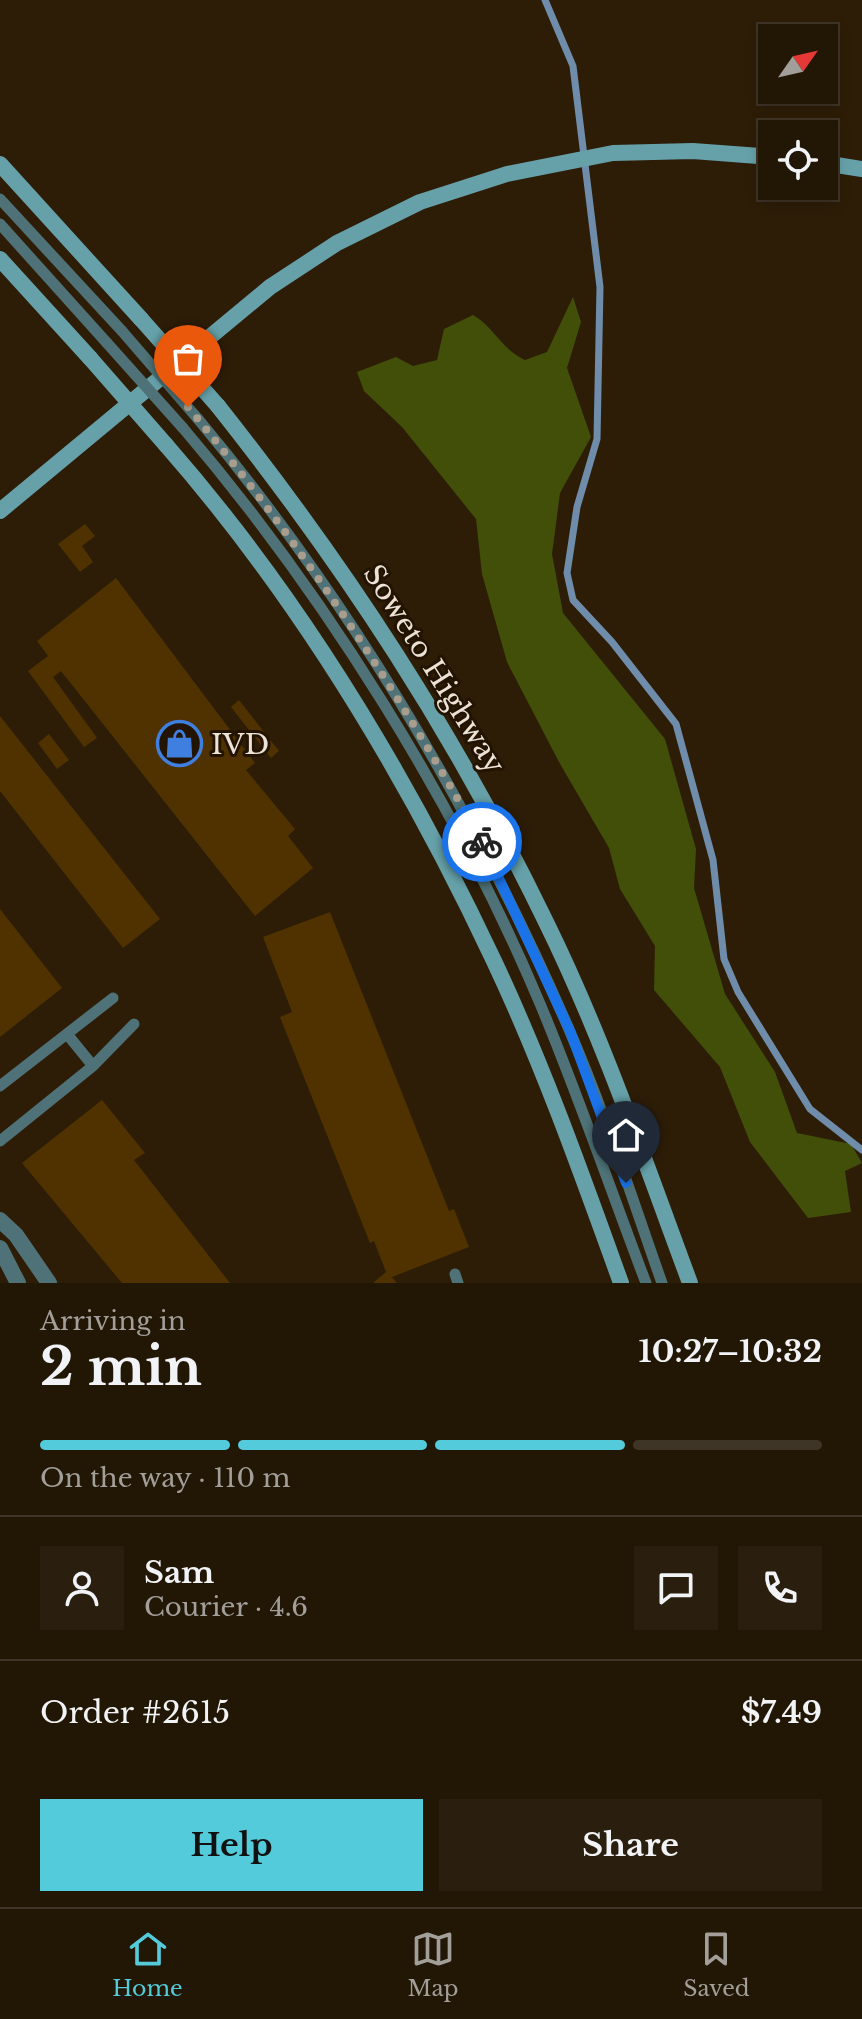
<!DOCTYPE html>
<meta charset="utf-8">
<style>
:root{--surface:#221605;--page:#2a1f0f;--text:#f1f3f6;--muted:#a29f9a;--line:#3f3527;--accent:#53cbda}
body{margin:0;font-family:"Libre Baskerville",serif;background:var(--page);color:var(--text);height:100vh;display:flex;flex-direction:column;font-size:30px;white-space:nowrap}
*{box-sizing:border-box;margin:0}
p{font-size:26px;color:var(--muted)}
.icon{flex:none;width:44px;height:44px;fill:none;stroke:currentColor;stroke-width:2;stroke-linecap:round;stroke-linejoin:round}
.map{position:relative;height:1283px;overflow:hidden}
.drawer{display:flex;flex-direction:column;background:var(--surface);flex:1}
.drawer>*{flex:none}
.needle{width:52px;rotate:56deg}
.fabs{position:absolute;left:758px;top:24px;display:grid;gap:16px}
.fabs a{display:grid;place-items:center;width:80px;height:80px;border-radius:0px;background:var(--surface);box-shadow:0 4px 12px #0003,0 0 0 2px var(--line);font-size:40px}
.pin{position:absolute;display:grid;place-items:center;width:68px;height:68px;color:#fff;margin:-82px -34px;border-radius:50% 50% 50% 0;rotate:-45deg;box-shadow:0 0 8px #0007}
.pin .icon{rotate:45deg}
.courier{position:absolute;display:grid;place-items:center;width:80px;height:80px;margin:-40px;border:6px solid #1a73e8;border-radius:50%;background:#fff;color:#222;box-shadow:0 2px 10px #0007}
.overview em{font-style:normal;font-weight:700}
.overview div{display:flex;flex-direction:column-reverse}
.overview{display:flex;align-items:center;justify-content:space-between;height:136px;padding:0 40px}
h1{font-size:52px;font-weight:700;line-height:60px}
.bar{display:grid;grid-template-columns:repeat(4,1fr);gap:12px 8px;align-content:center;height:96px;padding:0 40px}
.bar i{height:10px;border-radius:6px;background:var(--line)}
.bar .current{background:var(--accent)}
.bar p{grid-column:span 4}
.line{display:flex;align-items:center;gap:20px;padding:0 40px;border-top:2px solid var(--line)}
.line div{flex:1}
.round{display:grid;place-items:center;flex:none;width:84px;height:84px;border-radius:0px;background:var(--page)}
.primary-button{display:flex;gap:16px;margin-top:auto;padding:16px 40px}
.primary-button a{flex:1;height:92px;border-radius:0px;background:var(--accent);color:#111;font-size:32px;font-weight:700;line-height:92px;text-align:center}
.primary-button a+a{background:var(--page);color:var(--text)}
.tab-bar{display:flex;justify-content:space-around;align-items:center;height:112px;border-top:2px solid var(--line);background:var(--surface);font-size:22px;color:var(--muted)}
.tab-bar a{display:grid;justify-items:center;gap:4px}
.tab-bar .current{color:var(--accent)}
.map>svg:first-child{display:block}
</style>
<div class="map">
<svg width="862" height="1283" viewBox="0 0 862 1283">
<rect width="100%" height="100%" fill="#2d1d07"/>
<!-- green -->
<path fill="#424f08" d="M 573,297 L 581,322 L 567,368 L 591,437 L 560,493 L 552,554 L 563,613 L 665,739 L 696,849 L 694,888 L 725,994 L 775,1072 L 797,1133 L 851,1144 L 862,1163 L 845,1171 L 851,1212 L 808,1218 L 750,1142 L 720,1067 L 654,990 L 655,946 L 620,889 L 609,848 L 559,762 L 507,662 L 482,574 L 476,519 L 402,427 L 364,391 L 357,372 L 396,357 L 413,366 L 437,360 L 444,329 L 473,315 C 495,328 502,350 525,360 L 547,352 Z"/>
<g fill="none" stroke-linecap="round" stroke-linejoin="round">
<!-- stream -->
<path stroke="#6f8daa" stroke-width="7" d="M 545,0 L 573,66 L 600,287 L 597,439 L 577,507 L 567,573 L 573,600 L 612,642 L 676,724 L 713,860 L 724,959 L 738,992 L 810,1109 L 862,1150"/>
</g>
<!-- building -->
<path fill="#503201" d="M 85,524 L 95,536 L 82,546 L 93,562 L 80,572 L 58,544 Z
M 116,578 L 255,763 L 246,770 L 295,829 L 288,836 L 313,868 L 255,916 L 61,671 L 53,677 L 97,738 L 84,747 L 28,671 L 48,656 L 37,641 Z
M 239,700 L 279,751 L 271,758 L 231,707 Z
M 0,716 L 160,919 L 123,948 L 0,791 Z
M 49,734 L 69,760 L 57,769 L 38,743 Z
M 0,909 L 62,988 L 0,1037 Z
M 330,912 L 449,1211 L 454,1209 L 469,1247 L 392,1277 L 397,1283 L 373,1283 L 386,1272 L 374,1241 L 370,1243 L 280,1017 L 292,1012 L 263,937 Z
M 102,1100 L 145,1153 L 134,1160 L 230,1283 L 122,1283 L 22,1163 Z"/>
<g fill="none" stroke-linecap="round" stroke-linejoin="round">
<!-- service -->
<path stroke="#4e7277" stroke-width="11" d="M 0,199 L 122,331
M 0,224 L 107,343
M 198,419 C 352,603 472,807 568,1027 C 604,1110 632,1198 662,1283
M 183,428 C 325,594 457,805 541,1006 C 579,1097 611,1191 646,1283
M 67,1034 L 93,1066
M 0,1086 L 113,998
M 0,1141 L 93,1066 L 134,1024
M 455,1274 L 458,1283"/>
<!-- minor -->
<path stroke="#4e7277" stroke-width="16" d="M 0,1220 L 16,1235 L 49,1283
M 0,1248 L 18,1283"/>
<!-- secondary -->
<path stroke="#66a1a9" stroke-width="16" d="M 824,163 L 862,169
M 0,164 L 141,319
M 0,259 L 90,358
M 218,406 C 348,570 455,734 546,922 C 603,1038 645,1162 690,1283
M 166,445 C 300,598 408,778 494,961 C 543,1065 582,1175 621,1283
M 0,511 L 270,287 L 337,243 L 420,202 L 507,174 L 613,153 L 693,151 L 772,157"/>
<!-- service-bridge -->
<path stroke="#4e7277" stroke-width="11" d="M 122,331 L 198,419
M 107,343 L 183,428"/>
<!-- secondary-bridge -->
<path stroke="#66a1a9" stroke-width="16" d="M 141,319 L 218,406
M 90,358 L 166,445"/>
</g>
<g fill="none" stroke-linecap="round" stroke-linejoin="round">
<!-- done -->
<path stroke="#a99d8d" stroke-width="8" stroke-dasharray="0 14.4" d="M 188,407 C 302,545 395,686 482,842"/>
<!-- route -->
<path stroke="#1a73e8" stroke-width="10" d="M 482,842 L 570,1031 L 626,1183"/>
</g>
<!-- icons -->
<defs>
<symbol id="shop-ring" viewBox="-11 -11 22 22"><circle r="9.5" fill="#231301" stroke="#3f7fe0" stroke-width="1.5"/><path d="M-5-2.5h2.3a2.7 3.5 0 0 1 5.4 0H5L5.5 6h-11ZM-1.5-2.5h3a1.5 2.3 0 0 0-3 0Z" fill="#3f7fe0"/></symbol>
</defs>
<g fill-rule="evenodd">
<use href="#shop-ring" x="154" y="718" width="51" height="51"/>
</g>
<g text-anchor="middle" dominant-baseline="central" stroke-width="6" stroke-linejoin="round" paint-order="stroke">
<!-- street labels -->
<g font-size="28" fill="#ece2d5" stroke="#231301">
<text transform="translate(434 669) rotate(58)">Soweto Highway</text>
</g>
<!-- poi labels -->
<g font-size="28" fill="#ece2d5" stroke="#231301" text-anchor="start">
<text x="211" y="744">IVD</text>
</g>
</g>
</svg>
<div class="fabs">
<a><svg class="needle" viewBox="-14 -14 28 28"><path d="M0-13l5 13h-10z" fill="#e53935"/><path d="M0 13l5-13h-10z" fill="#a29f9a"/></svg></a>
<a><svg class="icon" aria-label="locate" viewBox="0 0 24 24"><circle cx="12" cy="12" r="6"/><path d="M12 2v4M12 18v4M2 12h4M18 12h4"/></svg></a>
</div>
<div class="pin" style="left:188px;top:407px;background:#ea580c"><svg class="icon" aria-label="bag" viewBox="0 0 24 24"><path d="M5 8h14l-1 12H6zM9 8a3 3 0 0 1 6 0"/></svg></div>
<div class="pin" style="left:626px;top:1183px;background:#1f2937"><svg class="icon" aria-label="home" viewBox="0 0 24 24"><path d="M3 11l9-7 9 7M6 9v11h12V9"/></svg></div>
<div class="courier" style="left:482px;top:842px"><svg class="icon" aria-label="bike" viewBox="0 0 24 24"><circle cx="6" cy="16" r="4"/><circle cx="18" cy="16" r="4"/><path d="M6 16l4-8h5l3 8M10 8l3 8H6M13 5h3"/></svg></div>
</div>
<section class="drawer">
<div class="overview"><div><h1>2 min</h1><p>Arriving in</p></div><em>10:27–10:32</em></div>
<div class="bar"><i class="current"></i><i class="current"></i><i class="current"></i><i></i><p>On the way · 110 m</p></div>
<div class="line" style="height:144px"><a class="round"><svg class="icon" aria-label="person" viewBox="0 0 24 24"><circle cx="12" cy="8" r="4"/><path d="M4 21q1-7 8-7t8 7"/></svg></a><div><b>Sam</b><p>Courier · 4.6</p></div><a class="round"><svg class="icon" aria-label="chat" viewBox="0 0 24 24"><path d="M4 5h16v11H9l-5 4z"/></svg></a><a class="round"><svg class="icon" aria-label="phone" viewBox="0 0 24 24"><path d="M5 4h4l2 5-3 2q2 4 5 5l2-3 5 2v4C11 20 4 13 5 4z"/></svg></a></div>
<div class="line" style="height:104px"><div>Order #2615</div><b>$7.49</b></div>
<div class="primary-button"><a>Help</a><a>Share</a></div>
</section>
<nav class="tab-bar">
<a class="current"><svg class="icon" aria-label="home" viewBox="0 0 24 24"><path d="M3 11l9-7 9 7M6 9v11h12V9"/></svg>Home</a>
<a><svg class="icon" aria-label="map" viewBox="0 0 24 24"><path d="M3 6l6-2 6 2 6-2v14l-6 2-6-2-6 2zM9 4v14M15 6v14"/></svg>Map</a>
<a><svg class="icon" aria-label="saved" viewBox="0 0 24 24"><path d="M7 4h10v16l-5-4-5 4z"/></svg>Saved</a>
</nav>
